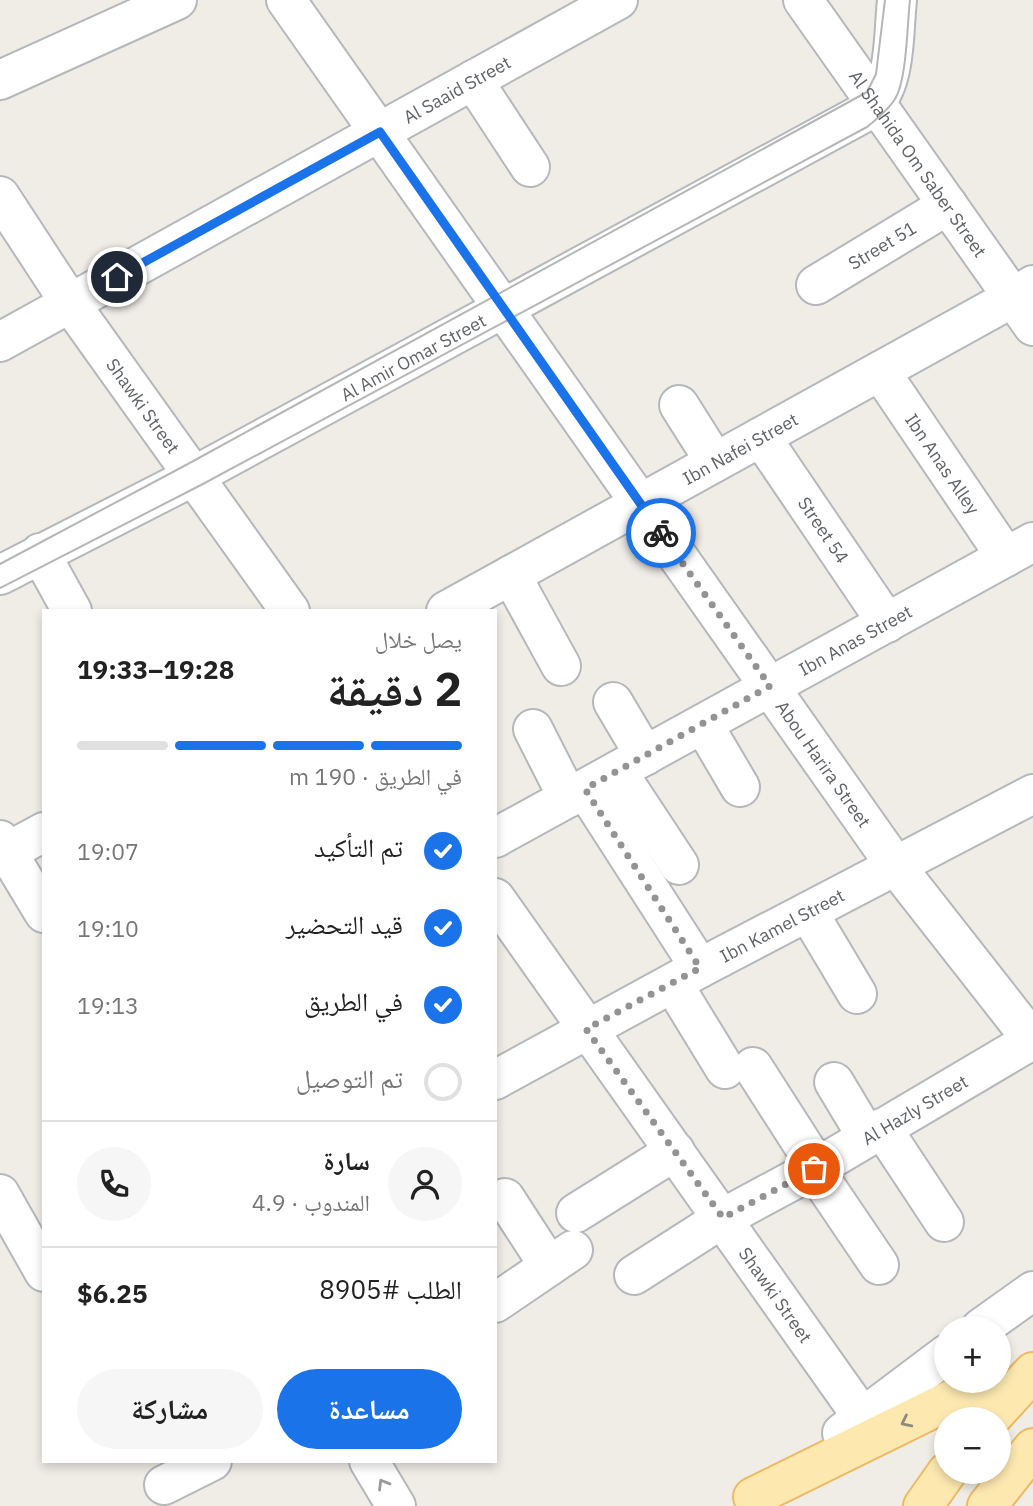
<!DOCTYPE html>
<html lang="ar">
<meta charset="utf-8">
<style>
:root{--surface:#fff;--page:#f6f6f6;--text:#222;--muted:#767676;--line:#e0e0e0;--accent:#1a73e8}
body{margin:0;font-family:"IBM Plex Sans","Noto Naskh Arabic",sans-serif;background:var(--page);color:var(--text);direction:rtl;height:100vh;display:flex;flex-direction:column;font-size:26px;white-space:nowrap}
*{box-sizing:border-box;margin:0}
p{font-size:23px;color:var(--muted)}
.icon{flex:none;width:38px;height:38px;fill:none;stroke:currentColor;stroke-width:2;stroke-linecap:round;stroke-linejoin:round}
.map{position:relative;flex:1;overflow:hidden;direction:ltr}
.details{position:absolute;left:42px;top:609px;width:455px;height:854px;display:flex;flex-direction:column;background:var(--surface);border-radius:0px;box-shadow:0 4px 10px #0003;direction:rtl}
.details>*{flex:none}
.buttons{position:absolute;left:934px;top:1316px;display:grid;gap:14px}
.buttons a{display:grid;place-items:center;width:77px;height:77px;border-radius:50%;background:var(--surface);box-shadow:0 4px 10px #0003;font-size:35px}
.pin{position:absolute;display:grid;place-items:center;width:60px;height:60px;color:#fff;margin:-30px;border:4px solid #fff;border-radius:50%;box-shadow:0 2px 7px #0007}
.courier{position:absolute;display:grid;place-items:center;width:70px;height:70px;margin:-35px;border:5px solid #1a73e8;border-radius:50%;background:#fff;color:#222;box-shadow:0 2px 9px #0007}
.headline em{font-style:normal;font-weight:800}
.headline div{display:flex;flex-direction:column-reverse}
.headline{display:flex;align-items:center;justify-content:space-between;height:119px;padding:0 35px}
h1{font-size:46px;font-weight:800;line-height:52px}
.bar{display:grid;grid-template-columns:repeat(4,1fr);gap:10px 7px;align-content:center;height:84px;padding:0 35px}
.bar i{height:9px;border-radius:5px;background:var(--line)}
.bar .current{background:var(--accent)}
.bar p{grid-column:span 4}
.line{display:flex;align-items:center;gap:18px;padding:0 35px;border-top:2px solid var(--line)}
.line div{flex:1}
.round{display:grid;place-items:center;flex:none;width:74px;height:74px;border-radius:37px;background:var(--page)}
ol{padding:0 35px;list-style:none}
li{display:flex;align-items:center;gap:21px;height:77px}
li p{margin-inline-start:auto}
li .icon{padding:7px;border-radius:50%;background:var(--accent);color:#fff;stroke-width:4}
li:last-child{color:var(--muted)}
li i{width:38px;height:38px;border:4px solid var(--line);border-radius:50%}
.action{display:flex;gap:14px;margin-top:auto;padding:14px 35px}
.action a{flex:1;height:80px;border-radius:42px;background:var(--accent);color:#fff;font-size:28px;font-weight:800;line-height:80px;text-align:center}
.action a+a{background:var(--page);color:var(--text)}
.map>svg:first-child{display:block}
</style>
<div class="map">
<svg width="1033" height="1506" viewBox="0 0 1033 1506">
<rect width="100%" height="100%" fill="#f0ede7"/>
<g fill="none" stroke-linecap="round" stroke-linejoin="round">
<defs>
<g id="minor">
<path id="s1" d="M 286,0 L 895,865 L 1033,1041"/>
<path id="s2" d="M 803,0 L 1033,326"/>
<path d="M 0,80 L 177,0"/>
<path d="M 473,80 L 530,167"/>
<path id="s3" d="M 0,196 L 70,303 L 290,611"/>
<path id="s4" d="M 816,285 L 948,205"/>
<path id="s5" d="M 0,342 L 618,0"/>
<path id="s6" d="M 880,371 L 1006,557"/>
<path d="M 679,405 L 715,462"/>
<path id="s7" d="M 761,437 L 887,623"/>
<path d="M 40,553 L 72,611"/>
<path id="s8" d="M 0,575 L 194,476 L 869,110 C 897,85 893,35 897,0"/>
<path d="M 511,575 L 561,666"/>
<path id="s9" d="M 446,611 L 1014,297 L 1033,285"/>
<path d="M 613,702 L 645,756"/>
<path d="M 703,724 L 740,787"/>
<path d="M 533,729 L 568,798"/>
<path d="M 617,771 L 679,865"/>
<path d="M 585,789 L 700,968"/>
<path id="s10" d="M 495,838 L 1033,542"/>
<path d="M 0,840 L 44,913"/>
<path d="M 7,852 L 44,832"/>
<path id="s11" d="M 495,898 L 863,1418"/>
<path d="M 808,912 L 857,994"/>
<path d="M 673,984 L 725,1069"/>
<path d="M 753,1067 L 817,1167"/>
<path id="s12" d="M 495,1080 L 700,968 L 1033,794"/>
<path d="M 834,1082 L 867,1137"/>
<path d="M 882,1128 L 944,1222"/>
<path d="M 814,1169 L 879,1265"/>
<path d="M 0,1194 L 44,1272"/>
<path d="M 505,1198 L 549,1266"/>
<path d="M 576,1213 L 675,1151"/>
<path id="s13" d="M 634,1275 L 723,1218 L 814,1169 L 1032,1040"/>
<path d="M 495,1303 L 573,1250"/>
<path d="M 981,1328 L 1033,1291"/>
<path d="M 842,1433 L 947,1354"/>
<path d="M 369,1461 L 396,1506"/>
<path d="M 164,1485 L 212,1461"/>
</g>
<path id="major" d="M 990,1419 L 1033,1372
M 753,1497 L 989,1381
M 923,1506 L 947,1472
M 987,1506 L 1033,1448"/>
</defs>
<!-- minor casing -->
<use href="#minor" stroke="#b4b8bb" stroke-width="42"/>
<!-- major casing -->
<use href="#major" stroke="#eeb963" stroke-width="42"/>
<!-- minor -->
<use href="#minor" stroke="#fff" stroke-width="38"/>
<!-- major -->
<use href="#major" stroke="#fde9b0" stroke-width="38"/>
<!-- tram -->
<path stroke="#b5b6b7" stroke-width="2" d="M 0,564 L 186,465 L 867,92 L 876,74 L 885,0
M 0,588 L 201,485 L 867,127 C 877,119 888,110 895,99 C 907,80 907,25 910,0"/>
</g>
<!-- one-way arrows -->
<defs><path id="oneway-chevron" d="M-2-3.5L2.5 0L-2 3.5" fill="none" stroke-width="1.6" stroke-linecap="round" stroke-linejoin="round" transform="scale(1.75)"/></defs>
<use stroke="#8e8b7d" href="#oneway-chevron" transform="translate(906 1422) rotate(154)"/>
<use stroke="#979a9c" href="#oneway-chevron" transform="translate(383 1484) rotate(-121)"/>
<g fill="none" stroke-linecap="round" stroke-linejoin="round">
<!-- done -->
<path stroke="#929394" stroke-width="7" stroke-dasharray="0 12.6" d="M 661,533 L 770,686 L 585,789 L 700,968 L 586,1029 L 723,1218 L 814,1169"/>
<!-- route -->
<path stroke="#1a73e8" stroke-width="9" d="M 117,277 L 380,132 L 661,533"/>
</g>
<g text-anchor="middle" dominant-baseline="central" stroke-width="7" stroke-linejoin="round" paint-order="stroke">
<!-- street labels -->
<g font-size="18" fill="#5f6367" stroke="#fff">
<text stroke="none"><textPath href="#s5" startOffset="522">Al Saaid Street</textPath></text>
<text stroke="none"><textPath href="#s2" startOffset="200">Al Shahida Om Saber Street</textPath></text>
<text stroke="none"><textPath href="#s4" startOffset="77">Street 51</textPath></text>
<text stroke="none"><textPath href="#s8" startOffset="467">Al Amir Omar Street</textPath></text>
<text stroke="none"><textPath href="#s3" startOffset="254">Shawki Street</textPath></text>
<text stroke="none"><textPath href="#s9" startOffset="336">Ibn Nafei Street</textPath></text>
<text stroke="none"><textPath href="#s6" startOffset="112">Ibn Anas Alley</textPath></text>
<text stroke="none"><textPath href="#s7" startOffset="112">Street 54</textPath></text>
<text stroke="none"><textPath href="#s10" startOffset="411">Ibn Anas Street</textPath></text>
<text stroke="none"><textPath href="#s1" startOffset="934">Abou Harira Street</textPath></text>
<text stroke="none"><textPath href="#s12" startOffset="326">Ibn Kamel Street</textPath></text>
<text stroke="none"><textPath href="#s13" startOffset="326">Al Hazly Street</textPath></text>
<text stroke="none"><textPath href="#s11" startOffset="486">Shawki Street</textPath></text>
</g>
</g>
</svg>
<div class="buttons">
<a>+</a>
<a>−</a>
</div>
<div class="pin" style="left:814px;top:1169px;background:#ea580c"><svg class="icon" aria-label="bag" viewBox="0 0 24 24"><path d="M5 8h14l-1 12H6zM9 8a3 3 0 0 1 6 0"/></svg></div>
<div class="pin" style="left:117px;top:277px;background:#1f2937"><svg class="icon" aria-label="home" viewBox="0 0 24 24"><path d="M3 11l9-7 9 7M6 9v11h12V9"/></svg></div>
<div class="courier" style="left:661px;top:533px"><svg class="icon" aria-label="bike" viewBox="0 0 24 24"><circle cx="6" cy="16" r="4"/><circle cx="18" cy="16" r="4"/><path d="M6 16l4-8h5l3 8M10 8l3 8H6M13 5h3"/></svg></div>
<section class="details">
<div class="headline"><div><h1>2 دقيقة</h1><p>يصل خلال</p></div><em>19:28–19:33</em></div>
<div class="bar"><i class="current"></i><i class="current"></i><i class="current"></i><i></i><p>في الطريق · 190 m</p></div>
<ol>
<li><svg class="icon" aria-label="check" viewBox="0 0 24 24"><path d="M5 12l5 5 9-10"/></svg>تم التأكيد<p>19:07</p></li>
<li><svg class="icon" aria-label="check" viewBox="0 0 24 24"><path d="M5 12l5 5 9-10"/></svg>قيد التحضير<p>19:10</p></li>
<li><svg class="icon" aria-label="check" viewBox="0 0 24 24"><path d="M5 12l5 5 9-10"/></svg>في الطريق<p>19:13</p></li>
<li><i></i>تم التوصيل</li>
</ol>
<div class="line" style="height:126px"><a class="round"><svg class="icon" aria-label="person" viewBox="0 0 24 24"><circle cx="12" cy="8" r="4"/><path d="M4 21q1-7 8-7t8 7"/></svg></a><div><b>سارة</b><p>المندوب · 4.9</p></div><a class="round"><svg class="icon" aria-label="phone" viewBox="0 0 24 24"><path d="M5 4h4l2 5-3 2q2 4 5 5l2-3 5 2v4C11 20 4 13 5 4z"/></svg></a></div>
<div class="line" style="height:91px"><div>الطلب #8905</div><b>$6.25</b></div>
<div class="action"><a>مساعدة</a><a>مشاركة</a></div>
</section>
</div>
